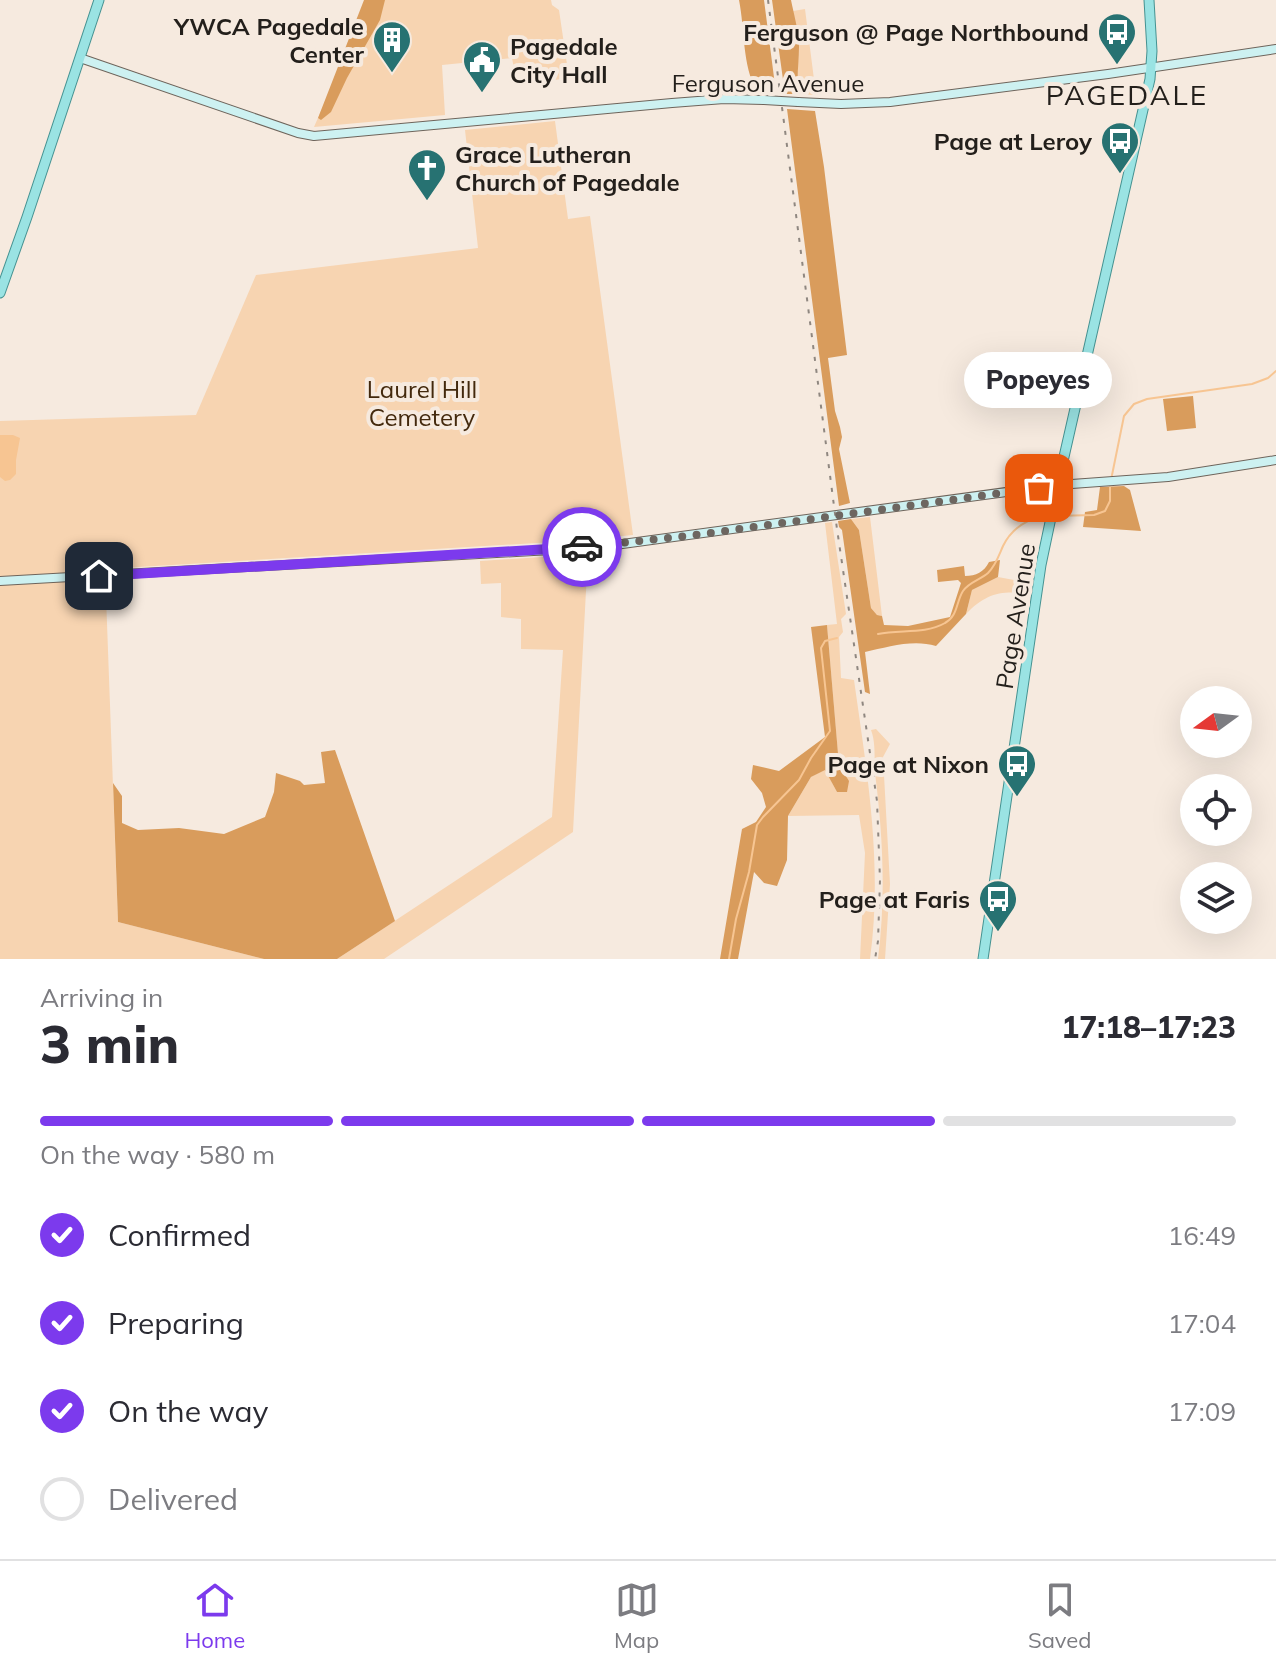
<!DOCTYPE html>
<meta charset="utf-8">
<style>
:root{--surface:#fff;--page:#f2f2f3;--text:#2b2b33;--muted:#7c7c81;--line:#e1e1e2;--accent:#7c3aed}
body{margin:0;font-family:Mulish,sans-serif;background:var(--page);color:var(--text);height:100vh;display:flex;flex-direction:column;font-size:30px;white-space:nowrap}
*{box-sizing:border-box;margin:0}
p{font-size:26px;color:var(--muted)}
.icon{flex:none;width:44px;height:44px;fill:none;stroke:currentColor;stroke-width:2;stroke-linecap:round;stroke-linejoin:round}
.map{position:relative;height:959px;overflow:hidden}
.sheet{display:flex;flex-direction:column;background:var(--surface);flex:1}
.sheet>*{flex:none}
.needle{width:52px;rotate:255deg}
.buttons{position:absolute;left:1180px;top:686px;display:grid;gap:16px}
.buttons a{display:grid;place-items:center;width:72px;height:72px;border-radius:50%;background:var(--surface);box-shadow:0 8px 32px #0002;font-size:40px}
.pin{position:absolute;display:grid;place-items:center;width:68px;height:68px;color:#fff;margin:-34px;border-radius:16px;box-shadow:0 4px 12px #0006}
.courier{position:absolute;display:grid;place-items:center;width:80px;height:80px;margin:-40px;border:6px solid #7c3aed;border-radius:50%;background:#fff;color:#222;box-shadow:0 2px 10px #0007}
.bubble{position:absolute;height:56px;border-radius:28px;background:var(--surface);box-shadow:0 8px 32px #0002;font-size:26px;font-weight:800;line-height:56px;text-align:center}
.headline em{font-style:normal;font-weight:800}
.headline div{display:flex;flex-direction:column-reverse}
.headline{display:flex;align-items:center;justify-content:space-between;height:136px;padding:0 40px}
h1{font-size:52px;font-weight:800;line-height:60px}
.bar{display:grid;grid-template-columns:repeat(4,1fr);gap:12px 8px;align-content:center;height:96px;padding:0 40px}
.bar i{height:10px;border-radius:6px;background:var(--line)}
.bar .current{background:var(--accent)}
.bar p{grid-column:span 4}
ol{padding:0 40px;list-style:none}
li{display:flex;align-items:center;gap:24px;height:88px}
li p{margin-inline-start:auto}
li .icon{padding:8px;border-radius:50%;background:var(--accent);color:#fff;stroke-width:4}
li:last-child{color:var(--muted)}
li i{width:44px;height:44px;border:4px solid var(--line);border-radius:50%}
.dock{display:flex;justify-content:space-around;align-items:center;height:112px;border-top:2px solid var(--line);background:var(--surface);font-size:22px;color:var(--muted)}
.dock a{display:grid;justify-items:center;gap:4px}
.dock .current{color:var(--accent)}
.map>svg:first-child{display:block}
</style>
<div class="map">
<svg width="1276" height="959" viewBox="0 0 1276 959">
<rect width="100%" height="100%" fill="#f6eadf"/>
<!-- green -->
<path fill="#f7d4b1" d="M 369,0 L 551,0 L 552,5 L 559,10 L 569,78 L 548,81 L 544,77 L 542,71 L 515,74 L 512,58 L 442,65 L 445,115 L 314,127 Z
M 805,9 L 816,95 L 799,94 C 796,78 798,65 799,49 C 799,37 795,23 793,11 Z
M 555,121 L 568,219 L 590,216 L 633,535 L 570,541 L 105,569 L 118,922 L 264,959 L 0,959 L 0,421 L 196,415 L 256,275 L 478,248 L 465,130 Z
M 870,517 L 882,616 L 877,615 L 871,608 L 859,530 L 851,519 Z
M 832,522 L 846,614 L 841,619 L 843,632 L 839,637 L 841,678 L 854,680 C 867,772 883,865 870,959 L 860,959 L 865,853 L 859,815 L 788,816 L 811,777 L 825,769 L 837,792 L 839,766 L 827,625 L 837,624 L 825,523 Z
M 588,554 L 573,832 L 384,959 L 337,959 L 552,817 L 563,650 L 521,649 L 521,619 L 501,617 L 501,583 L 481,584 L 480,561 Z
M 998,577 L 1031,583 L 1030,594 C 1002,590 986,593 966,614 L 972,590 Z
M 876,729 L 890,744 L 883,757 L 890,884 L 885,959 L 878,959 C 886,897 883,835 875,773 C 874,758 876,743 871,730 Z"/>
<!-- forest -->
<path fill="#d99c5c" d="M 364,0 L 385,0 L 380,20 L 347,78 L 331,112 L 321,120 L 318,118 Z
M 739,0 L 764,0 L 776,93 L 757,92 C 742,65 745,30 739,0 Z
M 772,0 L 791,0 C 794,15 799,32 799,47 C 799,64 796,78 799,94 L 785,94 Z
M 787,109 L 815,111 L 824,167 L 847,355 L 828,358 L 835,411 L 840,427 L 842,437 L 839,449 L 850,503 L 839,506 Z
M 1193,396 L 1196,428 L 1167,431 L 1163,399 Z
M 1124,486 L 1130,490 L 1141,531 L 1083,527 L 1085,512 L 1097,510 L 1100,487 Z
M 851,519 L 859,530 L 871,608 L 877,615 L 882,616 L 884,625 L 908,626 L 950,617 L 961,583 L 958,580 L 938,582 L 937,570 L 964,566 L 965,576 C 976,576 984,572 989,562 L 1000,560 L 998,577 L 972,590 L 966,614 L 936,646 C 913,639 888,647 865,652 L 870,694 L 865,692 L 842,530 L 839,527 L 838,521 Z
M 827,625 L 839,765 L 849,781 L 847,792 L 837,792 L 825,770 L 811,777 L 788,816 L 787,860 L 777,886 L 764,883 L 754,872 L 738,959 L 720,959 L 742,829 L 756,822 L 766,807 L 762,793 L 751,779 L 753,765 L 779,771 L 825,737 L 811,627 Z
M 335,750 L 395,921 L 337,959 L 264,959 L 118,922 L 113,783 L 122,796 L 122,823 L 138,830 L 179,828 L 224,834 L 265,817 L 274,792 L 276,773 L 300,781 L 304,785 L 325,783 L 321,752 Z"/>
<!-- water -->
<path fill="#f7c592" d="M 0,435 L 13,435 L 20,438 L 16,460 L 16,474 L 10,480 L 5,481 L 0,477 Z"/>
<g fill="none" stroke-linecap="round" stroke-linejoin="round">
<!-- stream -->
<path stroke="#f7c592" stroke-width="2" d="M 1111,480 L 1124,416 L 1134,404 L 1147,399 L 1252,384 L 1268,378 L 1276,371
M 1054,516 L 1094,515 L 1105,511 L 1110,501 L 1110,486
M 878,634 C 900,629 924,635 945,623 C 958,616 956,602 963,591 C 969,582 980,580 988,573 C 996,565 999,555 1003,546 C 1012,528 1029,517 1048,516
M 729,959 L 736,919 L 749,872 L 757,825 L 763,817 L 799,780 L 811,758 L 830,731 L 821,648 L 825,641 L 837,638"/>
<defs>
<path id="secondary" d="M 80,58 L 298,133 L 314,136 L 672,103 L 724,99 L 764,100
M 798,102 L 841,104 L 890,102 L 1108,74 L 1276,49
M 0,581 L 551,550 L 615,545 L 1058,485 L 1168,477 L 1276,460"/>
<path id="primary" d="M 0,293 L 27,217 L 99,0
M 983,959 L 1041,565 L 1061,470 L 1150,79 L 1152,51 L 1149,0"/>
</defs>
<!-- secondary casing -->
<use href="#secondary" stroke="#6e645b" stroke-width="10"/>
<!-- primary casing -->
<use href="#primary" stroke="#459291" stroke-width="11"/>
<!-- secondary -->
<use href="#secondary" stroke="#cdf1f1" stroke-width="8"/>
<!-- primary -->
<use href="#primary" stroke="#9ae3e3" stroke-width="9"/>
<!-- rail -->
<path stroke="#8f8780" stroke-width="2" stroke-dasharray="4 8" stroke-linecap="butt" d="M 768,0 L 837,529 L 877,801 L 880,880 L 878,941 L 875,959"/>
<defs>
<path id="secondary-bridge" d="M 764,100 L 798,102"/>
</defs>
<!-- secondary-bridge casing -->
<use href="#secondary-bridge" stroke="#6e645b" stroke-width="10" stroke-linecap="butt"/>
<!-- secondary-bridge -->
<use href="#secondary-bridge" stroke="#cdf1f1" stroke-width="8"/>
</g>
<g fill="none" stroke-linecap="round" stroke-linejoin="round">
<!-- done -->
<path stroke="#6d6660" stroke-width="8" stroke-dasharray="0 14.4" d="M 582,547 L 688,536 L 1039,488"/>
<!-- route -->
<path stroke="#7c3aed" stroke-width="10" d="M 99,576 L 582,547"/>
</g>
<!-- icons -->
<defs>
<symbol id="bus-pin" viewBox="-11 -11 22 30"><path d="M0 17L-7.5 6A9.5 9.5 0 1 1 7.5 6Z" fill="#277272" stroke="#f6eadf"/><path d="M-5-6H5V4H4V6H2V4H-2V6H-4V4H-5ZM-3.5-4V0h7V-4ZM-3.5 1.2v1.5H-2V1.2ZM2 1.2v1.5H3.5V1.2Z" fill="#fff"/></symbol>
<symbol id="building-pin" viewBox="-11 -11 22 30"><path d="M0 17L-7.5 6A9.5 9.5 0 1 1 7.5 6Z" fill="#277272" stroke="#f6eadf"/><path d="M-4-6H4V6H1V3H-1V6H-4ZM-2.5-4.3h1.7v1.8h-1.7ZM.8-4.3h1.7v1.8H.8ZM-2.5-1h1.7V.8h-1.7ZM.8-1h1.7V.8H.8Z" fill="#fff"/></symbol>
<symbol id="civic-pin" viewBox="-11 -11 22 30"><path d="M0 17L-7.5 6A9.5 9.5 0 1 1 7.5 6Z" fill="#277272" stroke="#f6eadf"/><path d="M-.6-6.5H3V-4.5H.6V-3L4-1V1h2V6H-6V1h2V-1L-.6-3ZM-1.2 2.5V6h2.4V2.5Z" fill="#fff"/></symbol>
<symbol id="church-pin" viewBox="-11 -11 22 30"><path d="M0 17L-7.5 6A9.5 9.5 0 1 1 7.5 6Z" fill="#277272" stroke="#f6eadf"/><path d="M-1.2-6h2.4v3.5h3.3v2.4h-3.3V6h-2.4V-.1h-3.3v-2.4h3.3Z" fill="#fff"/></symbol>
</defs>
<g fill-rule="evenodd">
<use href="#bus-pin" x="1095" y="10" width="44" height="60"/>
<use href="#building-pin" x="370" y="18" width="44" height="60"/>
<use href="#civic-pin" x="460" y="38" width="44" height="60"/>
<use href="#bus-pin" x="1098" y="119" width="44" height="60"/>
<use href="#church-pin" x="405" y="146" width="44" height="60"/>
<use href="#bus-pin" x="995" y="742" width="44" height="60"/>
<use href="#bus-pin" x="976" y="877" width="44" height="60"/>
</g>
<g text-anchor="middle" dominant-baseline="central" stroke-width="8" stroke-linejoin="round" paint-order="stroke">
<!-- poi labels -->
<g font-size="24" font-weight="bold" fill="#231f1b" stroke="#f6eadf" text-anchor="end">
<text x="364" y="26">YWCA Pagedale<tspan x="364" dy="28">Center</tspan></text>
<text x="1089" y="32">Ferguson @ Page Northbound</text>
<text x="510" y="46" text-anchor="start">Pagedale<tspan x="510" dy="28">City Hall</tspan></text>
<text x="1092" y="141">Page at Leroy</text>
<text x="455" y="154" text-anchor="start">Grace Lutheran<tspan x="455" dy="28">Church of Pagedale</tspan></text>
<text x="989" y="764">Page at Nixon</text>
<text x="970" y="899">Page at Faris</text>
</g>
<!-- street labels -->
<g font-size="24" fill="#231f1b" stroke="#f6eadf">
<text x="768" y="83">Ferguson Avenue</text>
<text transform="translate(1015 616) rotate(-81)">Page Avenue</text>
</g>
<!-- park labels -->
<g font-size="24" fill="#43290d" stroke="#f6eadf">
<text x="422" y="389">Laurel Hill<tspan x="422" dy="28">Cemetery</tspan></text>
</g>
<!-- quarter labels -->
<g font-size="28" letter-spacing="2" fill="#231f1b" stroke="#f6eadf">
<text x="1127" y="94">PAGEDALE</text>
</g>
</g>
</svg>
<div class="buttons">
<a><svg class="needle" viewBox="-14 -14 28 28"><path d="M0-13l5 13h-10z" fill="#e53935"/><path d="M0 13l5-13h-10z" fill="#7c7c81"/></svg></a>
<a><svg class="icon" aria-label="locate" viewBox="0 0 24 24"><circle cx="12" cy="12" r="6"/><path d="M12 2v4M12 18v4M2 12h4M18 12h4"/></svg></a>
<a><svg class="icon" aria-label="layers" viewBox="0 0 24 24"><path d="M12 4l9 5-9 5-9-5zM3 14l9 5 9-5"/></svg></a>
</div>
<div class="pin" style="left:1039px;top:488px;background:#ea580c"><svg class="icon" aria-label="bag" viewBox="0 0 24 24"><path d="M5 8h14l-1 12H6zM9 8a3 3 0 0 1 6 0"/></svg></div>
<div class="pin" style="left:99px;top:576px;background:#1f2937"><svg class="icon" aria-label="home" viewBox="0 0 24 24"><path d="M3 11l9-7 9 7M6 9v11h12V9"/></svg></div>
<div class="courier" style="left:582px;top:547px"><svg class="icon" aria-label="car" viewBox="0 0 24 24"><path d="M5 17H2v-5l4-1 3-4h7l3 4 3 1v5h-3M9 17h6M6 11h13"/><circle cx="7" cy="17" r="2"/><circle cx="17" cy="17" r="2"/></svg></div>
<div class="bubble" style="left:964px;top:352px;width:148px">Popeyes</div>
</div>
<section class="sheet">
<div class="headline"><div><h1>3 min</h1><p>Arriving in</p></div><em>17:18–17:23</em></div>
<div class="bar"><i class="current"></i><i class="current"></i><i class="current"></i><i></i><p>On the way · 580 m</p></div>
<ol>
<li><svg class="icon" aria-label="check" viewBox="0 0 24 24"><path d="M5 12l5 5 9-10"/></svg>Confirmed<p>16:49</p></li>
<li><svg class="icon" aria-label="check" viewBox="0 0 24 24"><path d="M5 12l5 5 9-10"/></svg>Preparing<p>17:04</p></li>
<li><svg class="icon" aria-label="check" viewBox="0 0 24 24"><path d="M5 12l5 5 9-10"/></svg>On the way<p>17:09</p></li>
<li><i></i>Delivered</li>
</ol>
</section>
<nav class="dock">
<a class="current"><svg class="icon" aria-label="home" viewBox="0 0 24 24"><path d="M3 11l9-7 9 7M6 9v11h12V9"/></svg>Home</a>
<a><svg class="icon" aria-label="map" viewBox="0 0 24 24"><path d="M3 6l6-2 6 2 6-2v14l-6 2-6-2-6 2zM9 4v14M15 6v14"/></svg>Map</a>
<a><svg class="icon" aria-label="saved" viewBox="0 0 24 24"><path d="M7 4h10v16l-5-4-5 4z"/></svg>Saved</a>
</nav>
